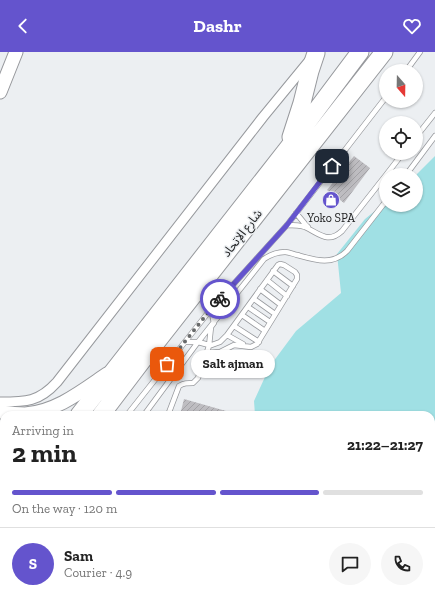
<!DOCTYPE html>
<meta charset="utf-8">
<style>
:root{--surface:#fff;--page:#f6f6f6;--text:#222;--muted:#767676;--line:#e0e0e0;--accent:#6454cd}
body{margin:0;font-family:"Zilla Slab","Noto Sans Arabic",serif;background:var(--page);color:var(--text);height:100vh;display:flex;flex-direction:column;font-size:15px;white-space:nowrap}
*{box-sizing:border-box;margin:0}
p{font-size:13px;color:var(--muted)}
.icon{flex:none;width:22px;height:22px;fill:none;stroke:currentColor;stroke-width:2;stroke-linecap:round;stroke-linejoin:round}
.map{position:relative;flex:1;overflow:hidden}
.details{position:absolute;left:0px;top:359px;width:435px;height:196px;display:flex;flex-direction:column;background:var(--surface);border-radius:12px 12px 0 0;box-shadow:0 1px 3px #0004}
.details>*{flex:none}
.needle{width:26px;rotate:160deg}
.fabs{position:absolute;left:379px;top:12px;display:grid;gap:8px}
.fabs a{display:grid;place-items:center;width:44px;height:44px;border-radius:50%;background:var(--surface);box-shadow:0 1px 3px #0004;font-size:20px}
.pin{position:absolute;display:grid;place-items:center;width:34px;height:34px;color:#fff;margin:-17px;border-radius:8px;box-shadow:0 2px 6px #0006}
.courier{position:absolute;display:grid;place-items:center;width:40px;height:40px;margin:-20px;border:3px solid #6454cd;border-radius:50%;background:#fff;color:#222;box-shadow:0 1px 5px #0007}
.bubble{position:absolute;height:28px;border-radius:14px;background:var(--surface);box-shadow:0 1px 3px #0004;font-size:13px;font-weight:700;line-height:28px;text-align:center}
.summary em{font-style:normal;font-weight:700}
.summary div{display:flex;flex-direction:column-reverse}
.summary{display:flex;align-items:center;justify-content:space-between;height:68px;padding:0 12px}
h1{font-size:26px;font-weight:700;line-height:30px}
.bar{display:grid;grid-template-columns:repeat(4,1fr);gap:6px 4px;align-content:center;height:48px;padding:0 12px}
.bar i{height:5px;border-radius:3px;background:var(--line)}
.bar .current{background:var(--accent)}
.bar p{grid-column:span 4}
.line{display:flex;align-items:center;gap:10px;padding:0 12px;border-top:1px solid var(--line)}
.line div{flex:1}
.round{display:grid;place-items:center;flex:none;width:42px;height:42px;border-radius:21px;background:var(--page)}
header{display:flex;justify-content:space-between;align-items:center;height:52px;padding:0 12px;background:var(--accent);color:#fff;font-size:18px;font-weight:700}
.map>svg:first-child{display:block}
</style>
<header><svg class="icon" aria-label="back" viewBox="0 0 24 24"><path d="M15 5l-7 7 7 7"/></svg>Dashr<svg class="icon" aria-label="heart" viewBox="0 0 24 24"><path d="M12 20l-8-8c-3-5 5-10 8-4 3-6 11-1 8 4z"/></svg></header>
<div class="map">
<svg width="435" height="555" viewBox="0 0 435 555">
<defs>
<pattern id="building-hatch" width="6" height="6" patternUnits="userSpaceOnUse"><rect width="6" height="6" fill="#bebdc1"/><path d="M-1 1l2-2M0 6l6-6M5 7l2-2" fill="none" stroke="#a3a2a6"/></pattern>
</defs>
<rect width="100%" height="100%" fill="#eceff2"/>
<!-- water -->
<path fill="#a0e0e4" d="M 435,104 L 435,555 L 91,555 L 95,551 L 431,551 L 431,363 L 255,363 L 254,349 L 270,314 L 296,279 L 341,241 L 337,202 L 365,167 L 386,150 L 386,153 L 416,153 L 416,123 Z"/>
<!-- building -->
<path fill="url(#building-hatch)" d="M 354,104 L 370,116 L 344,151 L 327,138 Z
M 184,347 L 233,361 L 232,363 L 180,363 Z"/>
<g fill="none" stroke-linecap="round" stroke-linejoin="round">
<defs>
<path id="lane" d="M 406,19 L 420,0
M 416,85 L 435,61
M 386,123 L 403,101
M 406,123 L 435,84
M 296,161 L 305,172 L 308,175
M 287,173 C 293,173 299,173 305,175 C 320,182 328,192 342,179 L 386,123
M 273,219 L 293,234
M 267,228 L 287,244
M 260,237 L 281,253
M 254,247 L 275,262
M 248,255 L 270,270
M 242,263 L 265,279
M 234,274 L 259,290
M 227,283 L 243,292
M 185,290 L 198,290 L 209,293
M 206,301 L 220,300 L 234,293 L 251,295 L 257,292 L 297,227 L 297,223 L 295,220 L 284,213 L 280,212 L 278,213 L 227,283 L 220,290 L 209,294
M 127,363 L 211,257 L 287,173 L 386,45
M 144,363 L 198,290 L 264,207 C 270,203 277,200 285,200 C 289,200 293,202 297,203 C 315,208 332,214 347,199 L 386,149
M 168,363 L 179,334 C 184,331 187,331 193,331 L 198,326 L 209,294 L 211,275 L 214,271 L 211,257
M 0,546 L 4,540
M 215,551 L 217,555
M 12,555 L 15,551
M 32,555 L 37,551
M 70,555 L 74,551"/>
<path id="street" d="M 0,350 C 26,350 39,350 57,330 L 263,65 L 309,9"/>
<path id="secondary" d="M 0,40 L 16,0
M 0,360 C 8,361 17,362 25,362 C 56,360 82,339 107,322
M 0,390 L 4,392
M 0,405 L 4,420
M 0,444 L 4,428"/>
<path id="highway" d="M 291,85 L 302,51 L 310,19 L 316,1
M 79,363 L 288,96 L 360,0
M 101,363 L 148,301 L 384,0
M 0,462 L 4,457
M 0,501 L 4,495"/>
</defs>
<!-- lane casing -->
<use href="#lane" stroke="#97999d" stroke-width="6"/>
<!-- street casing -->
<use href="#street" stroke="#97999d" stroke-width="11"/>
<!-- secondary casing -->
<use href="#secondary" stroke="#97999d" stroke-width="15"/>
<!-- highway casing -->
<use href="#highway" stroke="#97999d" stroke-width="19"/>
<!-- lane -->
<use href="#lane" stroke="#fff" stroke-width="4.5"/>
<!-- street -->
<use href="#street" stroke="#fff" stroke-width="9"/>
<!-- secondary -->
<use href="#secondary" stroke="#fff" stroke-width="13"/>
<!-- highway -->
<use href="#highway" stroke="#fff" stroke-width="17"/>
</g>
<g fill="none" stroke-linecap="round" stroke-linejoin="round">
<!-- done -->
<path stroke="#686a6b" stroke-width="4" stroke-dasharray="0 7.2" d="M 167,312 L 211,257 L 220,247"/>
<!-- route -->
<path stroke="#6454cd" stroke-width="5" d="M 220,247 L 287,173 L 332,114"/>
</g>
<!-- icons -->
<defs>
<symbol id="shop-disc" viewBox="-11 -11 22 22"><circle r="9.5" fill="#6454cd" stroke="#eceff2"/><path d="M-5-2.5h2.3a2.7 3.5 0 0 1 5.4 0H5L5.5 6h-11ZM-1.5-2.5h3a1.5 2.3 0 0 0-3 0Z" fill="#fff"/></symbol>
</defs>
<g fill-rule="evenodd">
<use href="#shop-disc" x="321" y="138" width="20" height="20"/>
</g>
<g text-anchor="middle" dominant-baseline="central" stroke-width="3" stroke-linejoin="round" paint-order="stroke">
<!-- poi labels -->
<g font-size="12" fill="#212223" stroke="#eceff2">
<text x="331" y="166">Yoko SPA</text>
</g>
<!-- street labels -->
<g font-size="12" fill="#212223" stroke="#eceff2">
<text transform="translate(242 181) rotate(-52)">شارع الإتحاد</text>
</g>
</g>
</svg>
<div class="fabs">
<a><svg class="needle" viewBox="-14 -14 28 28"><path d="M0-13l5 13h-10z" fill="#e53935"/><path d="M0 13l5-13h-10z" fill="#767676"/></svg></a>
<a><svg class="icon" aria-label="locate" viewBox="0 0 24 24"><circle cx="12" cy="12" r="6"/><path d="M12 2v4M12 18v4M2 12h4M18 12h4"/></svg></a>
<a><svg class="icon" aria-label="layers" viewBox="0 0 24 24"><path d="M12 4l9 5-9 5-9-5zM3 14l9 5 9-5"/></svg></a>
</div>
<div class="pin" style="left:167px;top:312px;background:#ea580c"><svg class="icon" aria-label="bag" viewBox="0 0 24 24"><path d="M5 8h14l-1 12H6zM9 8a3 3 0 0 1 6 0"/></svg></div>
<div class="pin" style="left:332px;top:114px;background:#1f2937"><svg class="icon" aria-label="home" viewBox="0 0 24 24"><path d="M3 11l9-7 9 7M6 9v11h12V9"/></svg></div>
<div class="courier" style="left:220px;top:247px"><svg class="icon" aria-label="bike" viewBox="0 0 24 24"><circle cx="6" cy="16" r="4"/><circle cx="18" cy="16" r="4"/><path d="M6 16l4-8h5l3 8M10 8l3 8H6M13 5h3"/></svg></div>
<div class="bubble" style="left:191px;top:298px;width:84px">Salt ajman</div>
<section class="details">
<div class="summary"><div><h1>2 min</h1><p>Arriving in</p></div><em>21:22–21:27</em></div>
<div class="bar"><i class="current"></i><i class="current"></i><i class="current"></i><i></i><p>On the way · 120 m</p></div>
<div class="line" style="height:72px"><b class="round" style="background:var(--accent);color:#fff">S</b><div><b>Sam</b><p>Courier · 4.9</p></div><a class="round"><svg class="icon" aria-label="chat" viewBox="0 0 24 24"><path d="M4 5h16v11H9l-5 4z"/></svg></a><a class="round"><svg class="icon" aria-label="phone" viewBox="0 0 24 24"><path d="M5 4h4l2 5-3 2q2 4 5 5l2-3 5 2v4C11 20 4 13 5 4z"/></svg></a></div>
</section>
</div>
